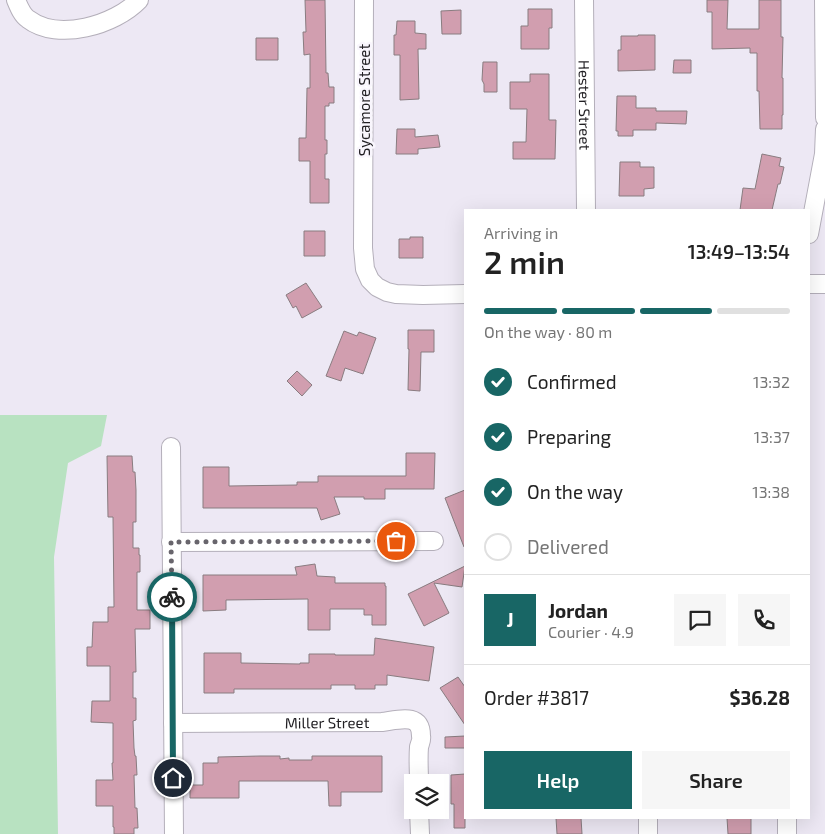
<!DOCTYPE html>
<meta charset="utf-8">
<style>
:root{--surface:#fff;--page:#f6f6f6;--text:#222;--muted:#767676;--line:#e0e0e0;--accent:#186665}
body{margin:0;font-family:"Exo 2",sans-serif;background:var(--page);color:var(--text);height:100vh;display:flex;flex-direction:column;font-size:19px;white-space:nowrap}
*{box-sizing:border-box;margin:0}
p{font-size:16px;color:var(--muted)}
.icon{flex:none;width:28px;height:28px;fill:none;stroke:currentColor;stroke-width:2;stroke-linecap:round;stroke-linejoin:round}
.map{position:relative;flex:1;overflow:hidden}
.sheet{position:absolute;left:464px;top:209px;width:346px;height:610px;display:flex;flex-direction:column;background:var(--surface);border-radius:0px;box-shadow:0 5px 20px #0002}
.sheet>*{flex:none}
.buttons{position:absolute;left:404px;top:774px;display:grid;gap:10px}
.buttons a{display:grid;place-items:center;width:45px;height:45px;border-radius:0px;background:var(--surface);box-shadow:0 5px 20px #0002;font-size:25px}
.pin{position:absolute;display:grid;place-items:center;width:42px;height:42px;color:#fff;margin:-21px;border:2px solid #fff;border-radius:50%;box-shadow:0 1px 5px #0007}
.courier{position:absolute;display:grid;place-items:center;width:50px;height:50px;margin:-25px;border:4px solid #186665;border-radius:50%;background:#fff;color:#222;box-shadow:0 1px 6px #0007}
.overview em{font-style:normal;font-weight:600}
.overview div{display:flex;flex-direction:column-reverse}
.overview{display:flex;align-items:center;justify-content:space-between;height:85px;padding:0 20px}
h1{font-size:32px;font-weight:600;line-height:38px}
.bar{display:grid;grid-template-columns:repeat(4,1fr);gap:8px 5px;align-content:center;height:60px;padding:0 20px}
.bar i{height:6px;border-radius:4px;background:var(--line)}
.bar .active{background:var(--accent)}
.bar p{grid-column:span 4}
.line{display:flex;align-items:center;gap:12px;padding:0 20px;border-top:1px solid var(--line)}
.line div{flex:1}
.round{display:grid;place-items:center;flex:none;width:52px;height:52px;border-radius:0px;background:var(--page)}
ol{padding:0 20px;list-style:none}
li{display:flex;align-items:center;gap:15px;height:55px}
li p{margin-inline-start:auto}
li .icon{padding:5px;border-radius:50%;background:var(--accent);color:#fff;stroke-width:4}
li:last-child{color:var(--muted)}
li i{width:28px;height:28px;border:2px solid var(--line);border-radius:50%}
.cta{display:flex;gap:10px;margin-top:auto;padding:10px 20px}
.cta a{flex:1;height:58px;border-radius:0px;background:var(--accent);color:#fff;font-size:20px;font-weight:600;line-height:58px;text-align:center}
.cta a+a{background:var(--page);color:var(--text)}
.map>svg:first-child{display:block}
</style>
<div class="map">
<svg width="825" height="834" viewBox="0 0 825 834">
<rect width="100%" height="100%" fill="#ede8f4"/>
<!-- green -->
<path fill="#b8e2c1" d="M 0,415 L 107,415 L 101,446 L 68,463 L 54,557 L 58,834 L 0,834 Z"/>
<!-- building -->
<path fill="#d19eaf" stroke="#897c80" d="M 305,0 L 325,0 L 326,73 L 328,73 L 329,87 L 334,87 L 334,103 L 329,103 L 329,106 L 325,106 L 325,140 L 327,140 L 327,154 L 325,154 L 325,179 L 329,179 L 329,203 L 310,203 L 310,161 L 299,161 L 299,138 L 306,138 L 307,88 L 310,88 L 310,54 L 304,55 L 303,32 L 306,32 Z
M 707,0 L 728,0 L 727,29 L 759,29 L 759,0 L 781,0 L 781,37 L 783,37 L 782,78 L 783,78 L 783,115 L 782,115 L 782,129 L 760,129 L 759,91 L 757,91 L 757,53 L 750,53 L 750,48 L 712,49 L 712,12 L 707,12 Z
M 528,9 L 552,9 L 552,28 L 549,28 L 549,49 L 521,49 L 521,26 L 528,26 Z
M 461,10 L 461,34 L 442,34 L 441,11 Z
M 397,21 L 415,21 L 415,33 L 426,34 L 426,49 L 418,49 L 419,99 L 400,100 L 400,55 L 394,55 L 394,35 L 396,35 Z
M 638,35 L 655,35 L 655,70 L 618,71 L 618,50 L 621,50 L 621,36 L 638,36 Z
M 256,38 L 278,38 L 278,60 L 256,60 Z
M 674,60 L 691,60 L 691,73 L 673,73 Z
M 483,62 L 497,62 L 497,92 L 484,92 L 484,84 L 482,80 Z
M 530,74 L 549,74 L 549,120 L 556,120 L 555,159 L 513,159 L 513,142 L 526,142 L 527,109 L 510,109 L 510,82 L 530,82 Z
M 617,96 L 636,96 L 636,108 L 656,108 L 656,111 L 687,111 L 686,124 L 656,123 L 656,130 L 633,130 L 633,136 L 618,136 L 618,131 L 616,131 Z
M 397,129 L 415,129 L 415,137 L 438,135 L 440,147 L 418,149 L 418,154 L 396,154 Z
M 762,154 L 781,158 L 779,166 L 784,167 L 780,184 L 778,184 L 772,210 L 740,210 L 743,188 L 755,189 Z
M 620,162 L 640,162 L 640,167 L 654,167 L 654,188 L 644,189 L 644,196 L 619,196 Z
M 304,231 L 325,231 L 325,256 L 304,256 Z
M 410,237 L 423,237 L 423,258 L 399,258 L 399,239 L 410,239 Z
M 306,283 L 322,307 L 302,318 L 296,306 L 293,308 L 286,295 Z
M 408,330 L 434,330 L 434,352 L 421,352 L 420,391 L 408,390 L 409,349 L 408,349 Z
M 344,331 L 357,336 L 359,332 L 376,338 L 363,374 L 345,368 L 341,381 L 326,376 Z
M 297,371 L 312,385 L 302,396 L 287,381 Z
M 406,453 L 435,453 L 434,489 L 385,489 L 385,499 L 364,499 L 364,497 L 334,497 L 340,514 L 321,520 L 317,508 L 203,508 L 203,467 L 229,467 L 229,486 L 297,485 L 297,482 L 318,482 L 318,476 L 406,476 Z
M 107,456 L 132,456 L 133,472 L 135,472 L 136,490 L 136,522 L 133,522 L 133,548 L 139,548 L 139,555 L 140,555 L 140,572 L 137,572 L 137,610 L 150,610 L 150,629 L 135,629 L 136,672 L 133,672 L 133,698 L 136,698 L 136,720 L 133,721 L 134,748 L 135,756 L 136,756 L 137,775 L 134,775 L 135,808 L 137,808 L 138,828 L 134,828 L 134,834 L 114,834 L 114,827 L 113,827 L 113,806 L 96,806 L 96,780 L 113,780 L 112,763 L 113,763 L 113,723 L 91,722 L 92,701 L 110,701 L 110,666 L 87,666 L 87,647 L 92,647 L 93,622 L 108,622 L 108,607 L 114,607 L 113,517 L 108,517 Z
M 465,490 L 465,547 L 464,547 L 445,498 Z
M 315,564 L 317,576 L 335,577 L 335,583 L 385,583 L 385,586 L 386,586 L 386,625 L 372,625 L 372,615 L 364,615 L 364,609 L 330,609 L 330,630 L 308,630 L 308,599 L 226,600 L 226,610 L 203,611 L 203,575 L 297,575 L 295,567 Z
M 465,566 L 462,587 L 434,583 L 449,613 L 424,626 L 408,594 Z
M 375,638 L 434,647 L 429,681 L 387,675 L 387,685 L 375,685 L 375,689 L 355,689 L 355,685 L 331,685 L 331,689 L 234,689 L 234,693 L 204,693 L 204,653 L 241,653 L 241,663 L 300,664 L 300,663 L 309,663 L 309,654 L 335,654 L 335,655 L 374,655 Z
M 458,677 L 465,687 L 465,725 L 440,688 Z
M 465,736 L 465,748 L 445,748 L 445,737 Z
M 260,756 L 280,756 L 280,759 L 289,758 L 289,760 L 312,760 L 312,756 L 382,756 L 382,792 L 341,792 L 341,806 L 329,806 L 328,781 L 239,781 L 239,798 L 190,798 L 190,785 L 203,785 L 203,763 L 218,763 L 218,757 Z
M 465,774 L 465,828 L 454,828 L 454,804 L 451,804 L 451,775 Z
M 556,818 L 581,818 L 582,834 L 557,834 Z
M 727,818 L 751,818 L 751,834 L 728,834 Z"/>
<g fill="none" stroke-linecap="round" stroke-linejoin="round">
<defs>
<g id="minor">
<path d="M 16,0 C 19,7 22,15 28,19 C 58,42 115,25 139,0"/>
<path d="M 364,0 L 363,248 L 365,269 L 370,280 L 377,287 L 387,292 L 396,294 L 423,295 L 465,294"/>
<path id="s1" d="M 584,0 L 586,210"/>
<path d="M 824,0 L 825,118"/>
<path d="M 809,234 L 824,154 L 825,129"/>
<path d="M 809,284 L 825,284"/>
<path d="M 171,447 L 174,834"/>
<path d="M 171,542 L 434,541"/>
<path id="s2" d="M 173,723 L 382,722 C 398,720 421,712 421,736 C 422,740 420,743 419,747 C 418,759 419,771 419,782"/>
<path d="M 419,810 L 420,834"/>
<path d="M 648,818 L 648,834"/>
<path d="M 787,818 L 787,834"/>
</g>
</defs>
<!-- minor casing -->
<use href="#minor" stroke="#b4afba" stroke-width="20"/>
<!-- minor -->
<use href="#minor" stroke="#fff" stroke-width="18"/>
</g>
<g fill="none" stroke-linecap="round" stroke-linejoin="round">
<!-- done -->
<path stroke="#68656c" stroke-width="5" stroke-dasharray="0 9" d="M 172,597 L 171,542 L 396,541"/>
<!-- route -->
<path stroke="#186665" stroke-width="6" d="M 172,597 L 173,778"/>
</g>
<g text-anchor="middle" dominant-baseline="central" stroke-width="5" stroke-linejoin="round" paint-order="stroke">
<!-- street labels -->
<g font-size="15" fill="#211f23" stroke="#f9f6fd">
<text transform="translate(364 100) rotate(-90)">Sycamore Street</text>
<text stroke="none"><textPath href="#s1" startOffset="105">Hester Street</textPath></text>
<text stroke="none"><textPath href="#s2" startOffset="154">Miller Street</textPath></text>
</g>
</g>
</svg>
<div class="buttons">
<a><svg class="icon" aria-label="layers" viewBox="0 0 24 24"><path d="M12 4l9 5-9 5-9-5zM3 14l9 5 9-5"/></svg></a>
</div>
<div class="pin" style="left:396px;top:541px;background:#ea580c"><svg class="icon" aria-label="bag" viewBox="0 0 24 24"><path d="M5 8h14l-1 12H6zM9 8a3 3 0 0 1 6 0"/></svg></div>
<div class="pin" style="left:173px;top:778px;background:#1f2937"><svg class="icon" aria-label="home" viewBox="0 0 24 24"><path d="M3 11l9-7 9 7M6 9v11h12V9"/></svg></div>
<div class="courier" style="left:172px;top:597px"><svg class="icon" aria-label="bike" viewBox="0 0 24 24"><circle cx="6" cy="16" r="4"/><circle cx="18" cy="16" r="4"/><path d="M6 16l4-8h5l3 8M10 8l3 8H6M13 5h3"/></svg></div>
<section class="sheet">
<div class="overview"><div><h1>2 min</h1><p>Arriving in</p></div><em>13:49–13:54</em></div>
<div class="bar"><i class="active"></i><i class="active"></i><i class="active"></i><i></i><p>On the way · 80 m</p></div>
<ol>
<li><svg class="icon" aria-label="check" viewBox="0 0 24 24"><path d="M5 12l5 5 9-10"/></svg>Confirmed<p>13:32</p></li>
<li><svg class="icon" aria-label="check" viewBox="0 0 24 24"><path d="M5 12l5 5 9-10"/></svg>Preparing<p>13:37</p></li>
<li><svg class="icon" aria-label="check" viewBox="0 0 24 24"><path d="M5 12l5 5 9-10"/></svg>On the way<p>13:38</p></li>
<li><i></i>Delivered</li>
</ol>
<div class="line" style="height:90px"><b class="round" style="background:var(--accent);color:#fff">J</b><div><b>Jordan</b><p>Courier · 4.9</p></div><a class="round"><svg class="icon" aria-label="chat" viewBox="0 0 24 24"><path d="M4 5h16v11H9l-5 4z"/></svg></a><a class="round"><svg class="icon" aria-label="phone" viewBox="0 0 24 24"><path d="M5 4h4l2 5-3 2q2 4 5 5l2-3 5 2v4C11 20 4 13 5 4z"/></svg></a></div>
<div class="line" style="height:65px"><div>Order #3817</div><b>$36.28</b></div>
<div class="cta"><a>Help</a><a>Share</a></div>
</section>
</div>
